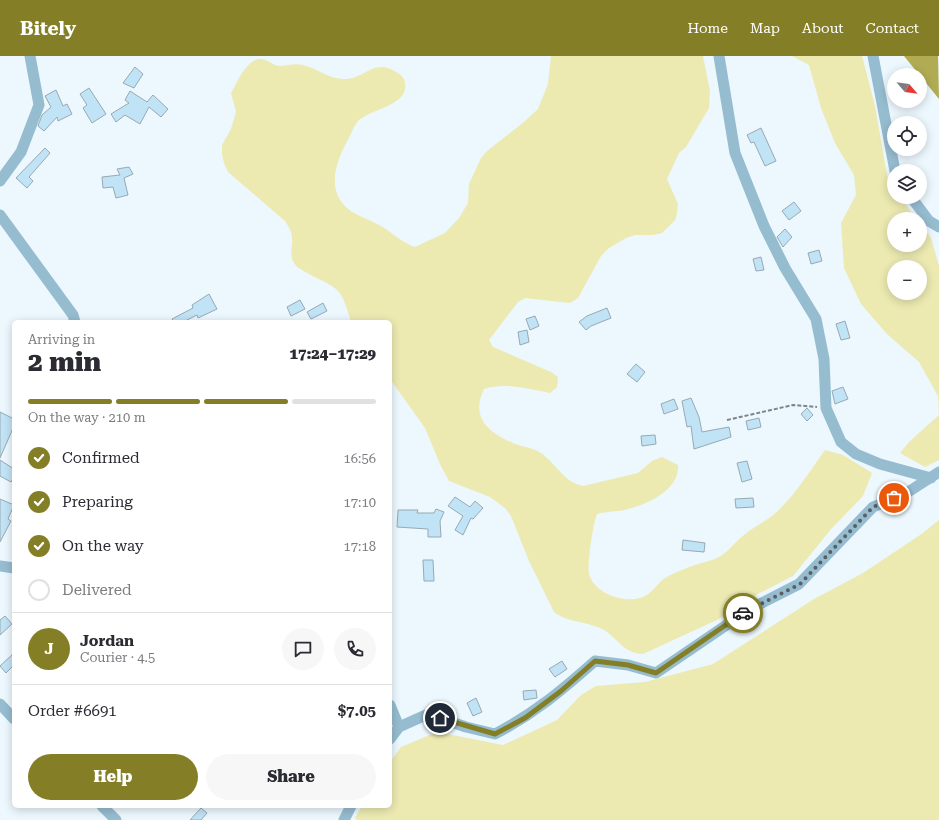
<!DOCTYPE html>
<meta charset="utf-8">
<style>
:root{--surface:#fff;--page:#f7f7f7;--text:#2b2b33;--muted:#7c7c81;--line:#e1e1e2;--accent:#847f26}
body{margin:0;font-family:"Roboto Serif",serif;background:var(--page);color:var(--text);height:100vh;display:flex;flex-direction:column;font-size:15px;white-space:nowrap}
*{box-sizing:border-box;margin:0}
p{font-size:13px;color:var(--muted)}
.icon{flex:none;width:22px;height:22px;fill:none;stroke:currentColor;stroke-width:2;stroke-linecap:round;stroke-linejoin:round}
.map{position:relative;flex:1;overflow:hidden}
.details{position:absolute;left:12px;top:264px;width:380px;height:488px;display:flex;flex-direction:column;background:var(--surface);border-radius:6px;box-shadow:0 2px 10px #0003}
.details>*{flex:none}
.needle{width:26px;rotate:118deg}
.controls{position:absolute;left:887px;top:12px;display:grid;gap:8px}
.controls a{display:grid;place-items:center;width:40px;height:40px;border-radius:50%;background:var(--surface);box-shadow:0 2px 10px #0003;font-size:20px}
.pin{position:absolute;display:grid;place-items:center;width:34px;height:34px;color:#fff;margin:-17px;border:2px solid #fff;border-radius:50%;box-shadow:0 1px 4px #0007}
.courier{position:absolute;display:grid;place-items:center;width:40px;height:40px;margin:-20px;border:3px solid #847f26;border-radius:50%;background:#fff;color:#222;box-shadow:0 1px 5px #0007}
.overview em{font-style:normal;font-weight:800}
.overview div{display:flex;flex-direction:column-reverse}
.overview{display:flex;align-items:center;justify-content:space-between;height:68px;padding:0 16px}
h1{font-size:26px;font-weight:800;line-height:30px}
.bar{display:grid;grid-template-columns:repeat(4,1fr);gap:6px 4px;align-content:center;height:48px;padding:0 16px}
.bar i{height:5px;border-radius:3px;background:var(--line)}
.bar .selected{background:var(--accent)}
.bar p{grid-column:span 4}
.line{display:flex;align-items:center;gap:10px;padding:0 16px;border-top:1px solid var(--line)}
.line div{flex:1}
.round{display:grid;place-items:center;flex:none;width:42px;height:42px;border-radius:21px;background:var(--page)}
ol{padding:0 16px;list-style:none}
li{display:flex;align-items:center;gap:12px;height:44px}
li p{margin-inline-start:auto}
li .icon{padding:4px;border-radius:50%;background:var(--accent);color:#fff;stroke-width:4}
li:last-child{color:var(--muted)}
li i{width:22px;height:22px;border:2px solid var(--line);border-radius:50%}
.cta{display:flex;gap:8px;margin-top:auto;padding:8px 16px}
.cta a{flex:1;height:46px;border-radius:24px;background:var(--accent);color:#fff;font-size:16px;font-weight:800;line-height:46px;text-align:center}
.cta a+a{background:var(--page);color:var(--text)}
header{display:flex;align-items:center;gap:24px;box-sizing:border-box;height:56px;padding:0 20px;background:var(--accent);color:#fff}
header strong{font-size:19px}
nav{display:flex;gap:22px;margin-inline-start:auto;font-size:14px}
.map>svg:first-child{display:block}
</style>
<header>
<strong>Bitely</strong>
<nav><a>Home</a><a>Map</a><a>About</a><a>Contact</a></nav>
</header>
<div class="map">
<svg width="939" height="764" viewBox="0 0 939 764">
<rect width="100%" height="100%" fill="#ecf7fe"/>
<!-- green -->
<path fill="#eceab1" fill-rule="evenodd" d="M 551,0 L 703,0 L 710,35 L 709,52 L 686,91 L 679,97 L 667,123 L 678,148 L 677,157 L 675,164 L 662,177 L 653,179 L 635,179 L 626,182 L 609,192 L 601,200 L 578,242 L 570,247 L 525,242 L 518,246 L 489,284 L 493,291 L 551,316 L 558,321 L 557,331 L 550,337 C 528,333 506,326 484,333 C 470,362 489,377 515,388 C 524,391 533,392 541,397 C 558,409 563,426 583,430 L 638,417 L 652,405 L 662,401 L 678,409 C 680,433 648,448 628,453 C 618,456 607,455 597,458 C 593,468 587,508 589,518 C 594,537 622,547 640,542 C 652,539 656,528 665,522 C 676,516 690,510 702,507 C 707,505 714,504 719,501 C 728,496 735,486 744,479 C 752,472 763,467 772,460 C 793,443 809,416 825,394 L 843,399 L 872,417 L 863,440 L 832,472 L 793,520 L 752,541 L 719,563 L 643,598 C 625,598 618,583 604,574 C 588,565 568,567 554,556 L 529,505 L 511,460 L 505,452 L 490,441 L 449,425 L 440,408 L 425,372 L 390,323 L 390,266 L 351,266 C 341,231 340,234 309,218 C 304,215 297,212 294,207 C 289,199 293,191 292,182 C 292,176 289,171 285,165 L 228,116 L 224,107 L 222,98 L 222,89 L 231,73 L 236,56 L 231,37 C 237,27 247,1 262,3 C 268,4 273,9 279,10 C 287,10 295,7 303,9 C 317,12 325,21 342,23 C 364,25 373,1 396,16 C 400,18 405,22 405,27 C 409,49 371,53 359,64 C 355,68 352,75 350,80 C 339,99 326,127 343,148 C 351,158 368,163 379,169 C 392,176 402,187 415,191 L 445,177 L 459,162 L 468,147 L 469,128 L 481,102 L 487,95 L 524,66 L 538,53 L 548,28 Z
M 792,0 L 862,0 L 875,50 L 888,125 L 894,133 L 894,141 L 900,141 L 916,163 L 894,163 L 894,189 L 920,189 L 920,168 L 931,182 L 939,210 L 939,404 L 925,411 L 900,397 L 910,385 L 939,359 L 938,340 L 919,306 L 887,278 L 861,248 L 844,212 L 841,167 L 856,139 L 854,119 L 835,87 L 821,52 L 809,9 ZM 894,211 L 920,211 L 920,237 L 894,237 Z
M 939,464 L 939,764 L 357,764 L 355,762 L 362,750 L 390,750 L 390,706 L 401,691 L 437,676 L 503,689 L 557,664 L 581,639 L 596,630 L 645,626 L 713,608 L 814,543 L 863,517 L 923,477 Z"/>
<!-- water -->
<path fill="#b1ac54" d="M 904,0 L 938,0 L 939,43 Z"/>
<!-- building -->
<path fill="#c1e3f6" stroke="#98a9b2" d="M 135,11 L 143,18 L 134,32 L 123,27 Z
M 89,32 L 106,58 L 92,67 L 83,52 L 87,49 L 80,38 Z
M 56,34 L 63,50 L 67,48 L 72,58 L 58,65 L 57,61 L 44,75 L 38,70 L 42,59 L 51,51 L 45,40 Z
M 130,35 L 147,46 L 153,39 L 168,53 L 161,61 L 149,51 L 140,68 L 125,59 L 116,66 L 111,58 L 129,47 L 125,44 Z
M 761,72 L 776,105 L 765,110 L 754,86 L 751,87 L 747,79 Z
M 45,92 L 50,97 L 29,121 L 33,125 L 27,132 L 16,122 Z
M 129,111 L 133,118 L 124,122 L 128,139 L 116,142 L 113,131 L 103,132 L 102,121 L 120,119 L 117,113 Z
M 794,146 L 801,155 L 789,164 L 782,155 Z
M 785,173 L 792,181 L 783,191 L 777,181 Z
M 819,194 L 822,205 L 811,208 L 808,197 Z
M 761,201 L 764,214 L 756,215 L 753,203 Z
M 209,238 L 217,253 L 198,262 L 197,259 L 183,266 L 174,266 L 172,263 L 193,252 L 192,249 Z
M 300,244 L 305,253 L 291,260 L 287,251 Z
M 323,247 L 327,255 L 311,263 L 307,256 Z
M 607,252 L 611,262 L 591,270 L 586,274 L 579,266 L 587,260 Z
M 535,260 L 539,270 L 530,274 L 526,263 Z
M 845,265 L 850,282 L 841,284 L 836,268 Z
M 527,274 L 529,286 L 520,289 L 518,276 Z
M 636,308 L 645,316 L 637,326 L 627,318 Z
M 843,331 L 848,343 L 835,348 L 832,335 Z
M 691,342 L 699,361 L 702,376 L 729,371 L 731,381 L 694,393 L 691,370 L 687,371 L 682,345 Z
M 674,343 L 678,353 L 664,358 L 661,348 Z
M 807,352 L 813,359 L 807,365 L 801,358 Z
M 0,356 L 14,363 L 14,370 L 0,402 Z
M 759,362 L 761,371 L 748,374 L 746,365 Z
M 655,379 L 656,388 L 642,390 L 641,380 Z
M 0,404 L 14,413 L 14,421 L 11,426 L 0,420 Z
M 747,405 L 752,423 L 742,426 L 737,407 Z
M 455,441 L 470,451 L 475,445 L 483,452 L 473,463 L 471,462 L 463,479 L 455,474 L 463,460 L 448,450 Z
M 753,442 L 754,451 L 736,452 L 735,443 Z
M 0,443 L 14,449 L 8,463 L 11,465 L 0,486 Z
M 436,453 L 444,456 L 440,465 L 441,481 L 428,481 L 428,473 L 397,471 L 398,454 L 418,454 L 417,457 L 434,457 Z
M 683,484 L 705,487 L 704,496 L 682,494 Z
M 423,504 L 433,504 L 434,525 L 424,525 Z
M 5,560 L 12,568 L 0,579 L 0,564 Z
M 14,597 L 14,609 L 6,617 L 0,610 Z
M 562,605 L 567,613 L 555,621 L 549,613 Z
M 536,634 L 537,642 L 524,644 L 523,635 Z
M 476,642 L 482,656 L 473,660 L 467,647 Z
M 201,752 L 207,757 L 201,764 L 190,764 Z"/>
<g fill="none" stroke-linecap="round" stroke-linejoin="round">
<!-- path -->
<path stroke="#7c858a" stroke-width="2" stroke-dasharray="4 2" stroke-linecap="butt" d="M 727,364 L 793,349 L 817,351"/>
<!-- street -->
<path stroke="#96bcd0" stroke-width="11" d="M 719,0 L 735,97 L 764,170 L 785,212 L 816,263 L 824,303 L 826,352 L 841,386 L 856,398 L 880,408 L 931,422
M 873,0 L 895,115
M 0,125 L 21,96 L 39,49 L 30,0
M 911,141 L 929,165 L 939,171
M 0,159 L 73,259 L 75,266
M 0,510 L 14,512
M 0,648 L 14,663
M 390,649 L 399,671
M 390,683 L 399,671 L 428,658 L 466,671 L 495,678 C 535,657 561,635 595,605 L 628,609 L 656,617 L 750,553 L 799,528 L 873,451 L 905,438 L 939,416
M 102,750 L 116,764
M 344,764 L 351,750"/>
</g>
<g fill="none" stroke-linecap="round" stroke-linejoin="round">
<!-- done -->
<path stroke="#586064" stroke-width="4" stroke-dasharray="0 7.2" d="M 743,557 L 800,528 L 873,451 L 894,442"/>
<!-- route -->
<path stroke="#847f26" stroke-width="5" d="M 440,662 L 495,678 L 525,662 L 561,635 L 595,605 L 628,609 L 656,617 L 743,557"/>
</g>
</svg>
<div class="controls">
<a><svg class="needle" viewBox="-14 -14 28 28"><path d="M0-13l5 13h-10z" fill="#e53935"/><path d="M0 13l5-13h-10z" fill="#7c7c81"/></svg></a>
<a><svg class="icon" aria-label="locate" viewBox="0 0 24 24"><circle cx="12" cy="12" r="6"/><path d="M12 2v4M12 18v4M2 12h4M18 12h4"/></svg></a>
<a><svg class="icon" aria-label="layers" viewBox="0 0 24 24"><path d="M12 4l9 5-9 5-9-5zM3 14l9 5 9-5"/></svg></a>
<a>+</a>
<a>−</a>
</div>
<div class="pin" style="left:894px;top:442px;background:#ea580c"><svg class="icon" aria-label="bag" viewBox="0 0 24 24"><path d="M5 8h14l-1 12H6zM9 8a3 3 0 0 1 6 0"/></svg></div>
<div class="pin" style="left:440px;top:662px;background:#1f2937"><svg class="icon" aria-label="home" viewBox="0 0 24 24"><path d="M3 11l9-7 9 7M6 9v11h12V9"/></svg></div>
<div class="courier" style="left:743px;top:557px"><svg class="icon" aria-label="car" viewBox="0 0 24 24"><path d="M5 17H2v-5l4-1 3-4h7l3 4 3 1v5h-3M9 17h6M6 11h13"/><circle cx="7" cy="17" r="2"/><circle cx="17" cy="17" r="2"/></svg></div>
<section class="details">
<div class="overview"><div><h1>2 min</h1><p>Arriving in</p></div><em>17:24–17:29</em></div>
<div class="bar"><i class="selected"></i><i class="selected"></i><i class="selected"></i><i></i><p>On the way · 210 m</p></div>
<ol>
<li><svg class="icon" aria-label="check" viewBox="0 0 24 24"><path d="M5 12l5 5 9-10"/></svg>Confirmed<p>16:56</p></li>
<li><svg class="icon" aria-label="check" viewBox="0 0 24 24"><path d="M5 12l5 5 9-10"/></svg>Preparing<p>17:10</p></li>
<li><svg class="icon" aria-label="check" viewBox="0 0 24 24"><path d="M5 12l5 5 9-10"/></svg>On the way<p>17:18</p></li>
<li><i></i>Delivered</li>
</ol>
<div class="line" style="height:72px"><b class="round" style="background:var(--accent);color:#fff">J</b><div><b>Jordan</b><p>Courier · 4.5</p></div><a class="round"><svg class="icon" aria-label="chat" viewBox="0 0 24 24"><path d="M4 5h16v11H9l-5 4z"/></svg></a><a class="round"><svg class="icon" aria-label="phone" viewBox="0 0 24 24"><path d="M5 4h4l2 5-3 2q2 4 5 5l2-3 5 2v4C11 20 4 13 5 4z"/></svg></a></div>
<div class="line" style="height:52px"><div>Order #6691</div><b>$7.05</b></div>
<div class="cta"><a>Help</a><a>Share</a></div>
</section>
</div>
